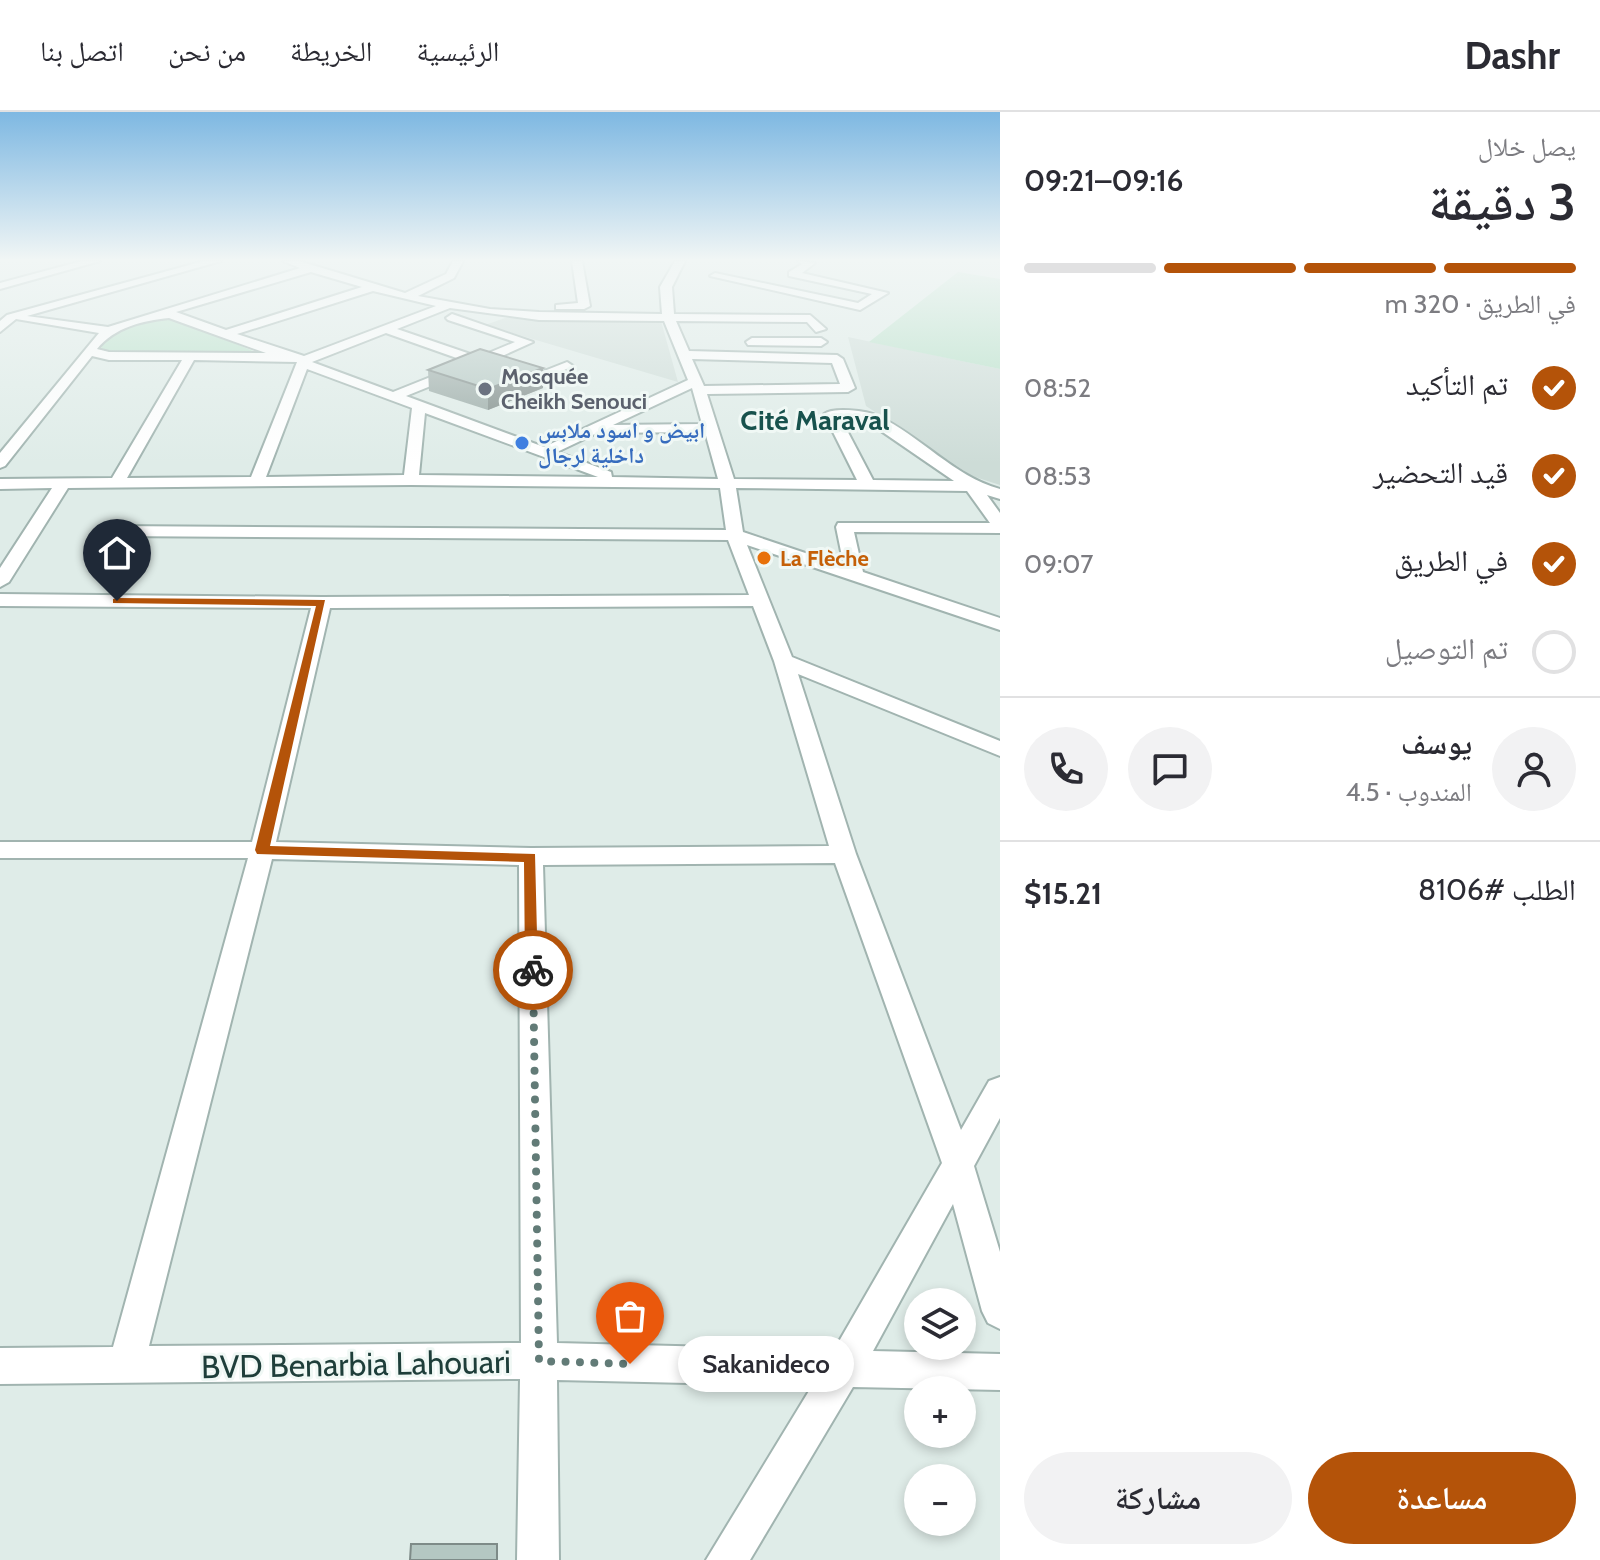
<!DOCTYPE html>
<html lang="ar">
<meta charset="utf-8">
<style>
:root{--surface:#fff;--page:#f2f2f3;--text:#2b2b33;--muted:#7c7c81;--line:#e1e1e2;--accent:#b45309}
body{margin:0;font-family:Cabin,"Noto Naskh Arabic",sans-serif;background:var(--page);color:var(--text);direction:rtl;height:100vh;display:flex;flex-direction:column;font-size:30px;white-space:nowrap}
*{box-sizing:border-box;margin:0}
p{font-size:26px;color:var(--muted)}
.icon{flex:none;width:44px;height:44px;fill:none;stroke:currentColor;stroke-width:2;stroke-linecap:round;stroke-linejoin:round}
.map{position:relative;flex:1;overflow:hidden;direction:ltr}
.drawer{display:flex;flex-direction:column;background:var(--surface);width:600px}
.drawer>*{flex:none}
.buttons{position:absolute;left:904px;top:1176px;display:grid;gap:16px}
.buttons a{display:grid;place-items:center;width:72px;height:72px;border-radius:50%;background:var(--surface);box-shadow:0 4px 12px #0003;font-size:40px}
.pin{position:absolute;display:grid;place-items:center;width:68px;height:68px;color:#fff;margin:-82px -34px;border-radius:50% 50% 50% 0;rotate:-45deg;box-shadow:0 0 8px #0007}
.pin .icon{rotate:45deg}
.courier{position:absolute;display:grid;place-items:center;width:80px;height:80px;margin:-40px;border:6px solid #b45309;border-radius:50%;background:#fff;color:#222;box-shadow:0 2px 10px #0007}
.bubble{position:absolute;height:56px;border-radius:28px;background:var(--surface);box-shadow:0 4px 12px #0003;font-size:26px;font-weight:600;line-height:56px;text-align:center;direction:rtl}
.overview em{font-style:normal;font-weight:600}
.overview div{display:flex;flex-direction:column-reverse}
.overview{display:flex;align-items:center;justify-content:space-between;height:136px;padding:0 24px}
h1{font-size:52px;font-weight:600;line-height:60px}
.bar{display:grid;grid-template-columns:repeat(4,1fr);gap:12px 8px;align-content:center;height:96px;padding:0 24px}
.bar i{height:10px;border-radius:6px;background:var(--line)}
.bar .on{background:var(--accent)}
.bar p{grid-column:span 4}
.line{display:flex;align-items:center;gap:20px;padding:0 24px;border-top:2px solid var(--line)}
.line div{flex:1}
.round{display:grid;place-items:center;flex:none;width:84px;height:84px;border-radius:42px;background:var(--page)}
ol{padding:0 24px;list-style:none}
li{display:flex;align-items:center;gap:24px;height:88px}
li p{margin-inline-start:auto}
li .icon{padding:8px;border-radius:50%;background:var(--accent);color:#fff;stroke-width:4}
li:last-child{color:var(--muted)}
li i{width:44px;height:44px;border:4px solid var(--line);border-radius:50%}
.button{display:flex;gap:16px;margin-top:auto;padding:16px 24px}
.button a{flex:1;height:92px;border-radius:48px;background:var(--accent);color:#fff;font-size:32px;font-weight:600;line-height:92px;text-align:center}
.button a+a{background:var(--page);color:var(--text)}
header{display:flex;align-items:center;gap:48px;box-sizing:border-box;height:112px;padding:0 40px;background:var(--surface);border-bottom:2px solid var(--line)}
header strong{font-size:38px}
nav{display:flex;gap:44px;margin-inline-start:auto;font-size:28px}
main{display:flex;flex:1;min-height:0}
.map>svg:first-child{display:block}
</style>
<header>
<strong>Dashr</strong>
<nav><a>الرئيسية</a><a>الخريطة</a><a>من نحن</a><a>اتصل بنا</a></nav>
</header>
<main>
<section class="drawer">
<div class="overview"><div><h1>3 دقيقة</h1><p>يصل خلال</p></div><em>09:16–09:21</em></div>
<div class="bar"><i class="on"></i><i class="on"></i><i class="on"></i><i></i><p>في الطريق · 320 m</p></div>
<ol>
<li><svg class="icon" aria-label="check" viewBox="0 0 24 24"><path d="M5 12l5 5 9-10"/></svg>تم التأكيد<p>08:52</p></li>
<li><svg class="icon" aria-label="check" viewBox="0 0 24 24"><path d="M5 12l5 5 9-10"/></svg>قيد التحضير<p>08:53</p></li>
<li><svg class="icon" aria-label="check" viewBox="0 0 24 24"><path d="M5 12l5 5 9-10"/></svg>في الطريق<p>09:07</p></li>
<li><i></i>تم التوصيل</li>
</ol>
<div class="line" style="height:144px"><a class="round"><svg class="icon" aria-label="person" viewBox="0 0 24 24"><circle cx="12" cy="8" r="4"/><path d="M4 21q1-7 8-7t8 7"/></svg></a><div><b>يوسف</b><p>المندوب · 4.5</p></div><a class="round"><svg class="icon" aria-label="chat" viewBox="0 0 24 24"><path d="M4 5h16v11H9l-5 4z"/></svg></a><a class="round"><svg class="icon" aria-label="phone" viewBox="0 0 24 24"><path d="M5 4h4l2 5-3 2q2 4 5 5l2-3 5 2v4C11 20 4 13 5 4z"/></svg></a></div>
<div class="line" style="height:104px"><div>الطلب #8106</div><b>$15.21</b></div>
<div class="button"><a>مساعدة</a><a>مشاركة</a></div>
</section>
<div class="map">
<svg width="1000" height="1448" viewBox="0 0 1000 1448">
<rect width="100%" height="100%" fill="#dfece8"/>
<!-- built -->
<path fill="#cddcd7" d="M 505,206 L 661,209 L 678,270 L 485,213 Z
M 848,225 L 1000,257 L 1000,373 L 972,364 L 866,294 Z"/>
<!-- green -->
<path fill="#b5e0c7" d="M 958,160 L 1000,167 L 1000,257 L 869,230 Z
M 166,206 L 177,207 L 253,239 L 108,241 L 100,238 C 111,215 142,210 166,206 Z"/>
<g fill="none" stroke-linecap="round" stroke-linejoin="round">
<defs>
<path id="minor" d="M 82,149 L 100,149 L 0,177 L 0,171 Z
M 204,149 L 221,149 L 27,204 L 108,215 L 300,156 L 283,149 L 299,149 L 405,181 L 446,162 L 453,149 L 463,149 L 454,166 L 418,184 L 490,197 L 539,200 L 662,202 L 660,175 L 675,149 L 685,149 L 672,175 L 674,202 L 810,203 L 826,217 L 816,220 L 807,210 L 676,209 L 689,239 L 837,243 L 843,247 L 855,276 L 848,280 L 707,282 L 734,367 L 857,368 L 824,302 C 833,295 866,298 878,304 C 921,324 953,364 1000,377 L 1000,387 L 987,383 L 1000,401 L 1000,421 L 854,420 L 863,460 L 1000,506 L 1000,518 L 747,433 L 792,545 L 1000,629 L 1000,644 L 798,562 L 856,742 L 961,1018 L 989,969 L 1000,965 L 1000,1006 L 974,1054 L 1000,1140 L 1000,1217 L 988,1211 L 982,1199 L 953,1092 L 873,1239 L 1000,1242 L 1000,1278 L 853,1275 L 750,1448 L 706,1448 L 812,1274 L 557,1268 L 559,1448 L 517,1448 L 520,1267 L 0,1272 L 0,1236 L 113,1235 L 248,746 L 0,746 L 0,730 L 252,730 L 311,496 L 0,494 L 0,482 L 322,485 L 749,483 L 728,428 L 112,424 L 104,419 L 112,414 L 726,418 L 720,376 L 411,373 L 68,376 L 9,470 L 0,475 L 0,456 L 52,376 L 0,377 L 0,367 L 112,366 L 182,248 L 109,248 L 92,244 L 5,354 L 0,356 L 0,341 L 99,221 L 16,207 L 0,220 L 0,209 L 7,203 ZM 311,160 L 362,175 L 226,218 L 176,200 ZM 373,179 L 436,194 L 304,244 L 237,222 ZM 450,196 L 539,208 L 664,209 L 688,268 L 544,335 L 406,284 L 480,254 L 534,272 L 573,254 L 567,250 L 534,263 L 491,249 L 533,230 L 452,202 L 446,206 L 448,208 L 515,230 L 479,245 L 397,217 ZM 169,206 L 266,241 L 109,240 L 97,237 C 115,215 142,209 169,206 ZM 386,221 L 468,250 L 393,280 L 312,250 ZM 692,247 L 832,251 L 840,272 L 704,274 ZM 194,248 L 297,250 L 251,365 L 127,366 ZM 307,257 L 412,296 L 404,363 L 266,365 ZM 692,276 L 702,312 L 613,313 ZM 425,301 L 598,365 L 419,363 ZM 841,307 L 868,310 L 954,369 L 873,368 ZM 705,320 L 718,367 L 612,365 L 611,360 L 557,340 L 597,321 ZM 736,376 L 967,379 L 990,411 L 838,411 L 836,415 L 844,454 L 743,420 ZM 753,494 L 774,549 L 829,734 L 531,736 L 276,730 L 330,496 ZM 272,747 L 519,753 L 521,1231 L 149,1234 ZM 835,751 L 942,1051 L 834,1238 L 557,1231 L 543,753 Z
M 572,149 L 582,149 L 590,194 L 584,197 L 556,197 L 556,193 L 578,191 Z
M 798,149 L 815,151 L 802,161 L 888,181 L 860,198 L 710,164 L 715,161 L 858,191 L 872,182 L 789,164 L 789,160 L 802,152 Z
M 752,226 L 821,226 L 827,230 L 821,234 L 748,233 L 746,230 Z"/>
</defs>
<!-- minor casing -->
<use href="#minor" stroke="#a1b4b0" stroke-width="4"/>
<!-- minor -->
<use href="#minor" fill="#fff" fill-rule="evenodd"/>
</g>
<!-- wall -->
<path fill="#9baba7" d="M 543,256 L 543,276 L 488,298 L 429,279 L 428,258 Z"/>
<!-- shaded-wall -->
<path fill="#7e8b88" d="M 543,256 L 543,276 L 488,298 L 488,277 Z"/>
<!-- building -->
<path fill="#b4c7c2" stroke="#7e8b88" stroke-width="2" d="M 480,237 L 543,256 L 488,277 L 428,258 Z
M 411,1432 L 497,1432 L 497,1448 L 410,1448 Z"/>
<!-- sky -->
<linearGradient id="sky" x2="0" y2="1"><stop stop-color="#7eb8e2"/><stop offset="0.42" stop-color="#f1f6f5"/><stop offset="1" stop-color="#f1f6f5" stop-opacity="0"/></linearGradient>
<rect width="1000" height="352" fill="url(#sky)"/>
<!-- route -->
<path fill="#b45309" d="M 117,486 L 325,488 L 270,734 L 535,742 L 538,863 L 533,864 L 525,858 L 524,750 L 257,742 L 255,738 L 316,494 L 113,491 L 113,487 Z"/>
<g fill="none" stroke-linecap="round" stroke-linejoin="round">
<!-- done -->
<path stroke="#627b77" stroke-width="8" stroke-dasharray="0 14.4" d="M 533,858 L 539,1249 L 630,1252"/>
</g>
<!-- markers -->
<circle fill="#6b7280" stroke="#f0f8f5" stroke-width="3" cx="485" cy="277" r="8"/>
<circle fill="#3f7fe0" stroke="#f0f8f5" stroke-width="3" cx="522" cy="331" r="8"/>
<circle fill="#e8710a" stroke="#f0f8f5" stroke-width="3" cx="764" cy="446" r="8"/>
<g text-anchor="middle" dominant-baseline="central" stroke-width="6" stroke-linejoin="round" paint-order="stroke">
<!-- far-worship labels -->
<g font-size="22" font-weight="bold" fill="#5b616d" stroke="#f0f8f5" text-anchor="start">
<text x="501" y="264">Mosquée<tspan x="501" dy="25">Cheikh Senouci</tspan></text>
</g>
<!-- far-shop labels -->
<g font-size="22" font-weight="bold" fill="#366cbe" stroke="#f0f8f5" text-anchor="start">
<text x="538" y="318">ابيض و اسود ملابس<tspan x="538" dy="25">داخلية لرجال</tspan></text>
</g>
<!-- far-food labels -->
<g font-size="22" font-weight="bold" fill="#c56008" stroke="#f0f8f5" text-anchor="start">
<text x="780" y="446">La Flèche</text>
</g>
<!-- far-district labels -->
<g font-size="28" font-weight="bold" fill="#18524d" stroke="#f0f8f5">
<text x="815" y="308">Cité Maraval</text>
</g>
<!-- near-street labels -->
<g font-size="32" fill="#1e3e3a" stroke="#f0f8f5">
<text transform="translate(356 1252) rotate(-1)">BVD Benarbia Lahouari</text>
</g>
</g>
</svg>
<div class="buttons">
<a><svg class="icon" aria-label="layers" viewBox="0 0 24 24"><path d="M12 4l9 5-9 5-9-5zM3 14l9 5 9-5"/></svg></a>
<a>+</a>
<a>−</a>
</div>
<div class="pin" style="left:630px;top:1252px;background:#ea580c"><svg class="icon" aria-label="bag" viewBox="0 0 24 24"><path d="M5 8h14l-1 12H6zM9 8a3 3 0 0 1 6 0"/></svg></div>
<div class="pin" style="left:117px;top:489px;background:#1f2937"><svg class="icon" aria-label="home" viewBox="0 0 24 24"><path d="M3 11l9-7 9 7M6 9v11h12V9"/></svg></div>
<div class="courier" style="left:533px;top:858px"><svg class="icon" aria-label="bike" viewBox="0 0 24 24"><circle cx="6" cy="16" r="4"/><circle cx="18" cy="16" r="4"/><path d="M6 16l4-8h5l3 8M10 8l3 8H6M13 5h3"/></svg></div>
<div class="bubble" style="left:678px;top:1224px;width:176px">Sakanideco</div>
</div>
</main>
